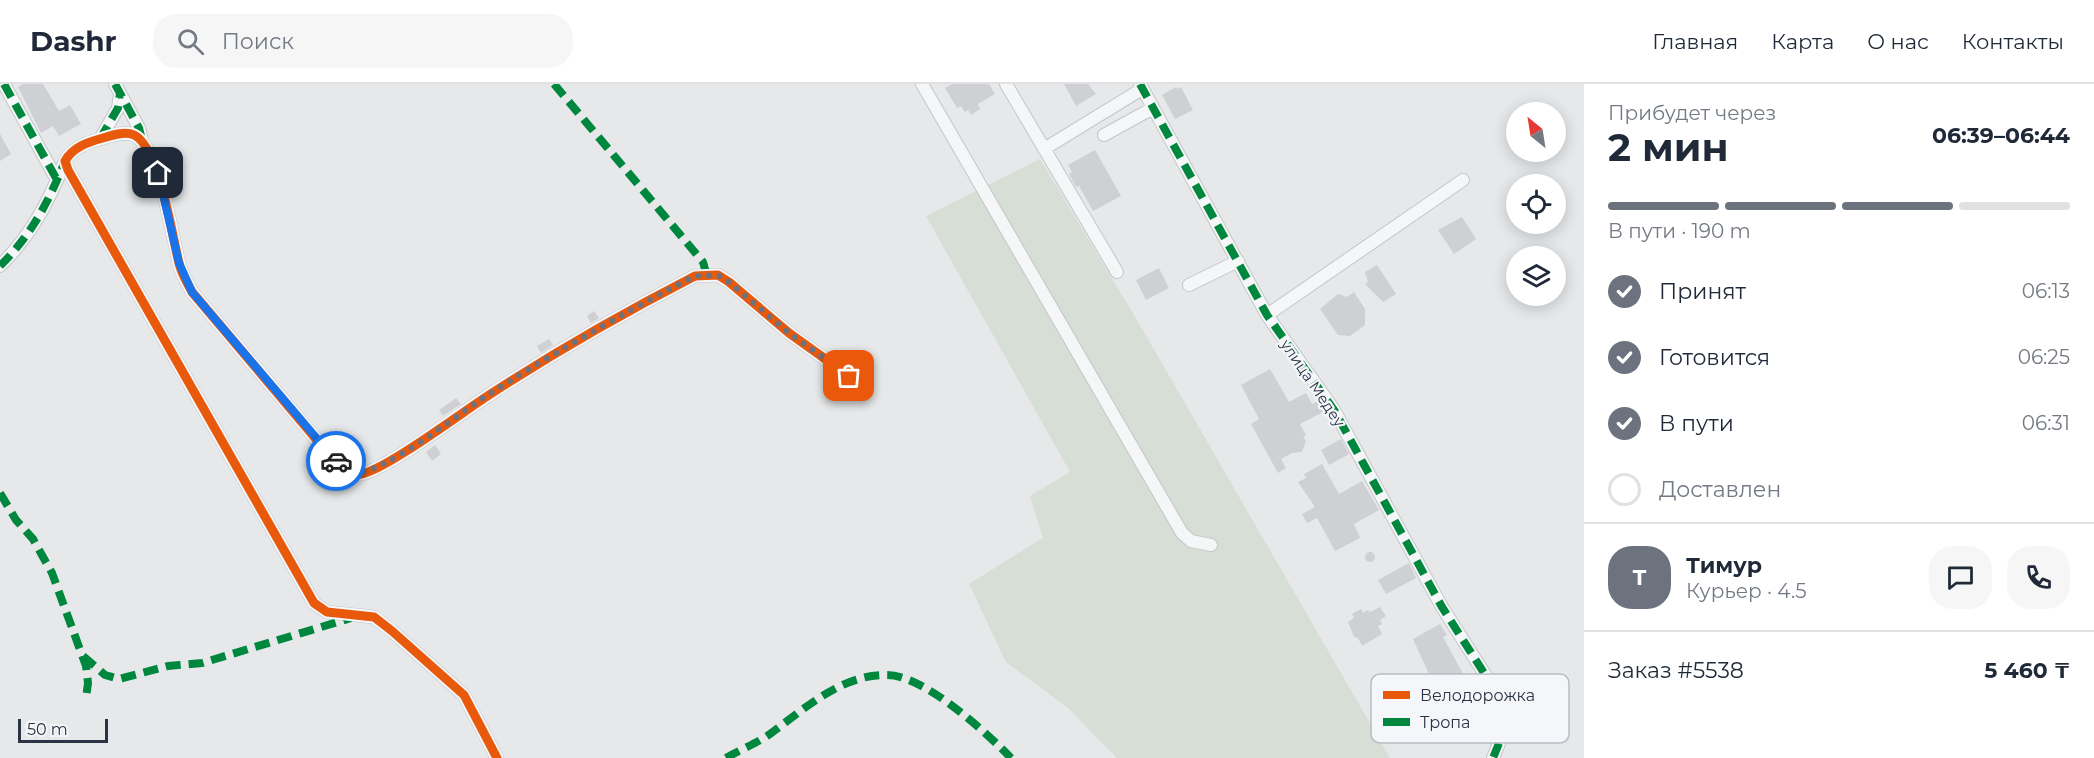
<!DOCTYPE html>
<html lang="ru">
<meta charset="utf-8">
<style>
:root{--surface:#fff;--page:#f6f6f7;--text:#1f2937;--muted:#747a83;--line:#e0e1e3;--accent:#6c737f}
body{margin:0;font-family:Montserrat,sans-serif;background:var(--page);color:var(--text);height:100vh;display:flex;flex-direction:column;font-size:22px;white-space:nowrap}
*{box-sizing:border-box;margin:0}
p{font-size:20px;color:var(--muted)}
.icon{flex:none;width:33px;height:33px;fill:none;stroke:currentColor;stroke-width:2;stroke-linecap:round;stroke-linejoin:round}
.map{position:relative;flex:1;overflow:hidden}
.details{display:flex;flex-direction:column;background:var(--surface);width:510px}
.details>*{flex:none}
.needle{width:39px;rotate:330deg}
.buttons{position:absolute;left:1506px;top:18px;display:grid;gap:12px}
.buttons a{display:grid;place-items:center;width:60px;height:60px;border-radius:50%;background:var(--surface);box-shadow:0 3px 15px #0003;font-size:30px}
.scale{position:absolute;left:18px;bottom:15px;width:90px;box-sizing:border-box;padding-left:6px;border:3px solid #2b3445;border-top:0;font-size:16px;line-height:21px;white-space:nowrap;color:#2b3445;-webkit-text-stroke:4px #f4f6f9;paint-order:stroke}
.pin{position:absolute;display:grid;place-items:center;width:51px;height:51px;color:#fff;margin:-26px;border-radius:12px;box-shadow:0 3px 9px #0006}
.courier{position:absolute;display:grid;place-items:center;width:60px;height:60px;margin:-30px;border:4px solid #1a73e8;border-radius:50%;background:#fff;color:#222;box-shadow:0 2px 8px #0007}
.head em{font-style:normal;font-weight:700}
.head div{display:flex;flex-direction:column-reverse}
.head{display:flex;align-items:center;justify-content:space-between;height:102px;padding:0 24px}
h1{font-size:39px;font-weight:700;line-height:45px}
.bar{display:grid;grid-template-columns:repeat(4,1fr);gap:9px 6px;align-content:center;height:72px;padding:0 24px}
.bar i{height:8px;border-radius:4px;background:var(--line)}
.bar .active{background:var(--accent)}
.bar p{grid-column:span 4}
.line{display:flex;align-items:center;gap:15px;padding:0 24px;border-top:2px solid var(--line)}
.line div{flex:1}
.round{display:grid;place-items:center;flex:none;width:63px;height:63px;border-radius:24px;background:var(--page)}
ol{padding:0 24px;list-style:none}
li{display:flex;align-items:center;gap:18px;height:66px}
li p{margin-inline-start:auto}
li .icon{padding:6px;border-radius:50%;background:var(--accent);color:#fff;stroke-width:4}
li:last-child{color:var(--muted)}
li i{width:33px;height:33px;border:3px solid var(--line);border-radius:50%}
header{display:flex;align-items:center;gap:36px;box-sizing:border-box;height:84px;padding:0 30px;background:var(--surface);border-bottom:2px solid var(--line)}
header strong{font-size:28px}
nav{display:flex;gap:33px;margin-inline-start:auto;font-size:21px}
.search{width:420px;height:54px;background:var(--page);display:flex;align-items:center;gap:15px;box-sizing:border-box;padding:0 21px;border-radius:24px;color:var(--muted);font-size:22px}
main{display:flex;flex:1;min-height:0}
.map>svg:first-child{display:block}
</style>
<header>
<strong>Dashr</strong>
<div class="search"><svg class="icon" aria-label="search" viewBox="0 0 24 24"><circle cx="10" cy="10" r="6"/><path d="M15 15l6 6"/></svg>Поиск</div>
<nav><a>Главная</a><a>Карта</a><a>О нас</a><a>Контакты</a></nav>
</header>
<main>
<div class="map">
<svg width="1584" height="674" viewBox="0 0 1584 674">
<rect width="100%" height="100%" fill="#e6e8ea"/>
<!-- green -->
<path fill="#d6ded6" d="M 1040,75 L 1134,231 L 1390,674 L 1117,674 L 1068,624 L 1006,578 L 969,500 L 1043,454 L 1030,412 L 1070,388 L 926,132 Z"/>
<!-- building -->
<path fill="#ced0d3" d="M 23,0 L 43,0 L 59,27 L 70,21 L 81,40 L 59,52 L 53,42 L 41,49 L 18,3 Z
M 952,0 L 989,0 L 995,10 L 978,20 L 980,25 L 971,31 L 968,26 L 965,28 L 961,22 L 957,24 L 945,4 Z
M 1064,0 L 1088,0 L 1096,10 L 1076,22 Z
M 1176,3 L 1177,5 L 1181,3 L 1193,26 L 1175,35 L 1162,11 Z
M 0,50 L 11,70 L 0,77 Z
M 1095,66 L 1121,112 L 1093,127 L 1079,102 L 1076,103 L 1069,90 L 1072,88 L 1068,81 Z
M 1462,133 L 1476,155 L 1454,170 L 1438,146 Z
M 1377,181 L 1396,210 L 1383,218 L 1365,200 L 1368,198 L 1365,188 Z
M 1159,184 L 1169,204 L 1146,216 L 1136,196 Z
M 1354,208 L 1365,225 L 1365,241 L 1350,252 L 1338,251 L 1320,225 L 1338,210 L 1347,213 Z
M 594,227 L 599,234 L 591,239 L 587,232 Z
M 549,255 L 553,261 L 541,269 L 537,262 Z
M 1270,285 L 1289,318 L 1306,309 L 1312,320 L 1318,317 L 1325,327 L 1300,340 L 1306,351 L 1303,353 L 1306,357 L 1302,368 L 1292,369 L 1281,375 L 1286,384 L 1278,389 L 1251,340 L 1259,335 L 1241,301 Z
M 456,314 L 461,320 L 443,332 L 439,326 Z
M 1341,355 L 1349,370 L 1329,381 L 1321,366 Z
M 435,361 L 441,370 L 432,377 L 426,368 Z
M 1322,380 L 1339,410 L 1362,397 L 1379,426 L 1354,440 L 1360,454 L 1335,467 L 1317,434 L 1307,439 L 1302,430 L 1315,423 L 1298,398 L 1306,394 L 1304,390 Z
M1365 473a5 5 0 1 1 10 0a5 5 0 1 1-10 0Z
M 1409,479 L 1416,494 L 1386,510 L 1378,496 Z
M 1380,523 L 1386,532 L 1380,536 L 1382,540 L 1378,542 L 1382,550 L 1362,562 L 1358,554 L 1354,553 L 1348,538 L 1354,534 L 1352,530 L 1361,525 L 1363,529 L 1368,526 L 1370,528 Z
M 1440,540 L 1447,551 L 1443,553 L 1468,599 L 1445,612 L 1428,588 L 1413,555 Z"/>
<g fill="none" stroke-linecap="round" stroke-linejoin="round">
<defs>
<path id="minor" d="M 4,0 L 57,96
M 115,0 L 139,44 L 142,56
M 922,0 L 1182,449 L 1191,457 L 1211,461
M 1006,0 L 1117,188
M 1140,0 L 1267,231 L 1334,326 L 1442,523 L 1498,611 L 1505,636 L 1504,647 L 1493,674
M 1104,51 L 1153,24
M 100,55 L 118,24 L 120,10
M 1044,65 L 1142,5
M 0,182 C 32,150 48,119 65,77
M 1189,201 L 1238,177
M 1267,231 L 1463,96
M 497,674 L 464,611 L 392,547 L 374,533 L 327,528 L 314,519 L 68,86 L 65,77 C 73,63 88,58 103,54 C 113,51 125,47 134,51 C 159,62 172,152 179,179 C 181,189 187,198 192,208 L 322,362 C 333,373 344,392 361,390 C 384,387 464,327 489,311 C 555,268 625,228 695,192 L 718,191 L 729,198 L 789,249 L 849,292"/>
</defs>
<!-- minor casing -->
<use href="#minor" stroke="#c4c6c8" stroke-width="14"/>
<!-- minor -->
<use href="#minor" stroke="#f5f6f7" stroke-width="12"/>
<!-- quiet -->
<path stroke="#00873e" stroke-width="8" stroke-dasharray="15 8" stroke-linecap="butt" d="M 4,0 L 57,96
M 115,0 L 139,44 L 142,56
M 554,0 L 703,178 L 707,192
M 1140,0 L 1267,231 L 1334,326 L 1442,523 L 1498,611 L 1505,636 L 1504,647 L 1493,674
M 100,55 L 118,24 L 120,9
M 0,182 C 32,150 48,119 65,77
M 0,409 L 16,436 L 33,455 L 52,489 L 86,582 L 88,599 L 86,614
M 83,572 L 105,591 L 119,595 L 168,582 L 202,579 L 351,534
M 726,674 C 740,666 757,659 770,650 C 804,625 842,590 887,591 C 924,591 986,648 1011,674"/>
<defs>
<path id="cycleway" d="M 497,674 L 464,611 L 392,547 L 374,533 L 327,528 L 314,519 L 68,86 L 65,77 C 73,63 88,58 103,54 C 113,51 125,47 134,51 C 159,62 172,152 179,179 C 181,189 187,198 192,208 L 322,362 C 333,373 344,392 361,390 C 384,387 464,327 489,311 C 555,268 625,228 695,192 L 718,191 L 729,198 L 789,249 L 849,292"/>
</defs>
<!-- cycleway casing -->
<use href="#cycleway" stroke="#f4f6f9" stroke-width="13"/>
<!-- cycleway -->
<use href="#cycleway" stroke="#e8590c" stroke-width="9"/>
</g>
<g fill="none" stroke-linecap="round" stroke-linejoin="round">
<!-- done -->
<path stroke="#6c737f" stroke-width="6" stroke-dasharray="0 10.8" d="M 336,377 L 352,390 C 386,389 458,330 489,310 C 556,268 625,228 695,192 L 718,191 L 729,198 L 789,249 L 849,292"/>
<!-- route -->
<path stroke="#1a73e8" stroke-width="8" d="M 158,89 L 179,179 L 192,208 L 336,377"/>
</g>
<g text-anchor="middle" dominant-baseline="central" stroke-width="4.5" stroke-linejoin="round" paint-order="stroke">
<!-- street labels -->
<g font-size="15" fill="#2b3445" stroke="#f4f6f9">
<text transform="translate(1313 299) rotate(56)">улица Медеу</text>
</g>
</g>
<!-- legend -->
<rect x="1371" y="590" width="198" height="69" rx="9" fill="#f4f6f9" stroke="#b8bcc3" stroke-width="1.5"/>
<rect x="1383" y="607" width="27" height="8" fill="#e8590c"/>
<rect x="1383" y="634" width="27" height="8" fill="#00873e"/>
<g font-size="16" fill="#2b3445">
<text x="1420" y="617">Велодорожка</text>
<text x="1420" y="644">Тропа</text>
</g>
</svg>
<div class="buttons">
<a><svg class="needle" viewBox="-14 -14 28 28"><path d="M0-13l5 13h-10z" fill="#e53935"/><path d="M0 13l5-13h-10z" fill="#747a83"/></svg></a>
<a><svg class="icon" aria-label="locate" viewBox="0 0 24 24"><circle cx="12" cy="12" r="6"/><path d="M12 2v4M12 18v4M2 12h4M18 12h4"/></svg></a>
<a><svg class="icon" aria-label="layers" viewBox="0 0 24 24"><path d="M12 4l9 5-9 5-9-5zM3 14l9 5 9-5"/></svg></a>
</div>
<div class="scale">50 m</div>
<div class="pin" style="left:849px;top:292px;background:#ea580c"><svg class="icon" aria-label="bag" viewBox="0 0 24 24"><path d="M5 8h14l-1 12H6zM9 8a3 3 0 0 1 6 0"/></svg></div>
<div class="pin" style="left:158px;top:89px;background:#1f2937"><svg class="icon" aria-label="home" viewBox="0 0 24 24"><path d="M3 11l9-7 9 7M6 9v11h12V9"/></svg></div>
<div class="courier" style="left:336px;top:377px"><svg class="icon" aria-label="car" viewBox="0 0 24 24"><path d="M5 17H2v-5l4-1 3-4h7l3 4 3 1v5h-3M9 17h6M6 11h13"/><circle cx="7" cy="17" r="2"/><circle cx="17" cy="17" r="2"/></svg></div>
</div>
<section class="details">
<div class="head"><div><h1>2 мин</h1><p>Прибудет через</p></div><em>06:39–06:44</em></div>
<div class="bar"><i class="active"></i><i class="active"></i><i class="active"></i><i></i><p>В пути · 190 m</p></div>
<ol>
<li><svg class="icon" aria-label="check" viewBox="0 0 24 24"><path d="M5 12l5 5 9-10"/></svg>Принят<p>06:13</p></li>
<li><svg class="icon" aria-label="check" viewBox="0 0 24 24"><path d="M5 12l5 5 9-10"/></svg>Готовится<p>06:25</p></li>
<li><svg class="icon" aria-label="check" viewBox="0 0 24 24"><path d="M5 12l5 5 9-10"/></svg>В пути<p>06:31</p></li>
<li><i></i>Доставлен</li>
</ol>
<div class="line" style="height:108px"><b class="round" style="background:var(--accent);color:#fff">Т</b><div><b>Тимур</b><p>Курьер · 4.5</p></div><a class="round"><svg class="icon" aria-label="chat" viewBox="0 0 24 24"><path d="M4 5h16v11H9l-5 4z"/></svg></a><a class="round"><svg class="icon" aria-label="phone" viewBox="0 0 24 24"><path d="M5 4h4l2 5-3 2q2 4 5 5l2-3 5 2v4C11 20 4 13 5 4z"/></svg></a></div>
<div class="line" style="height:78px"><div>Заказ #5538</div><b>5 460 ₸</b></div>
</section>
</main>
